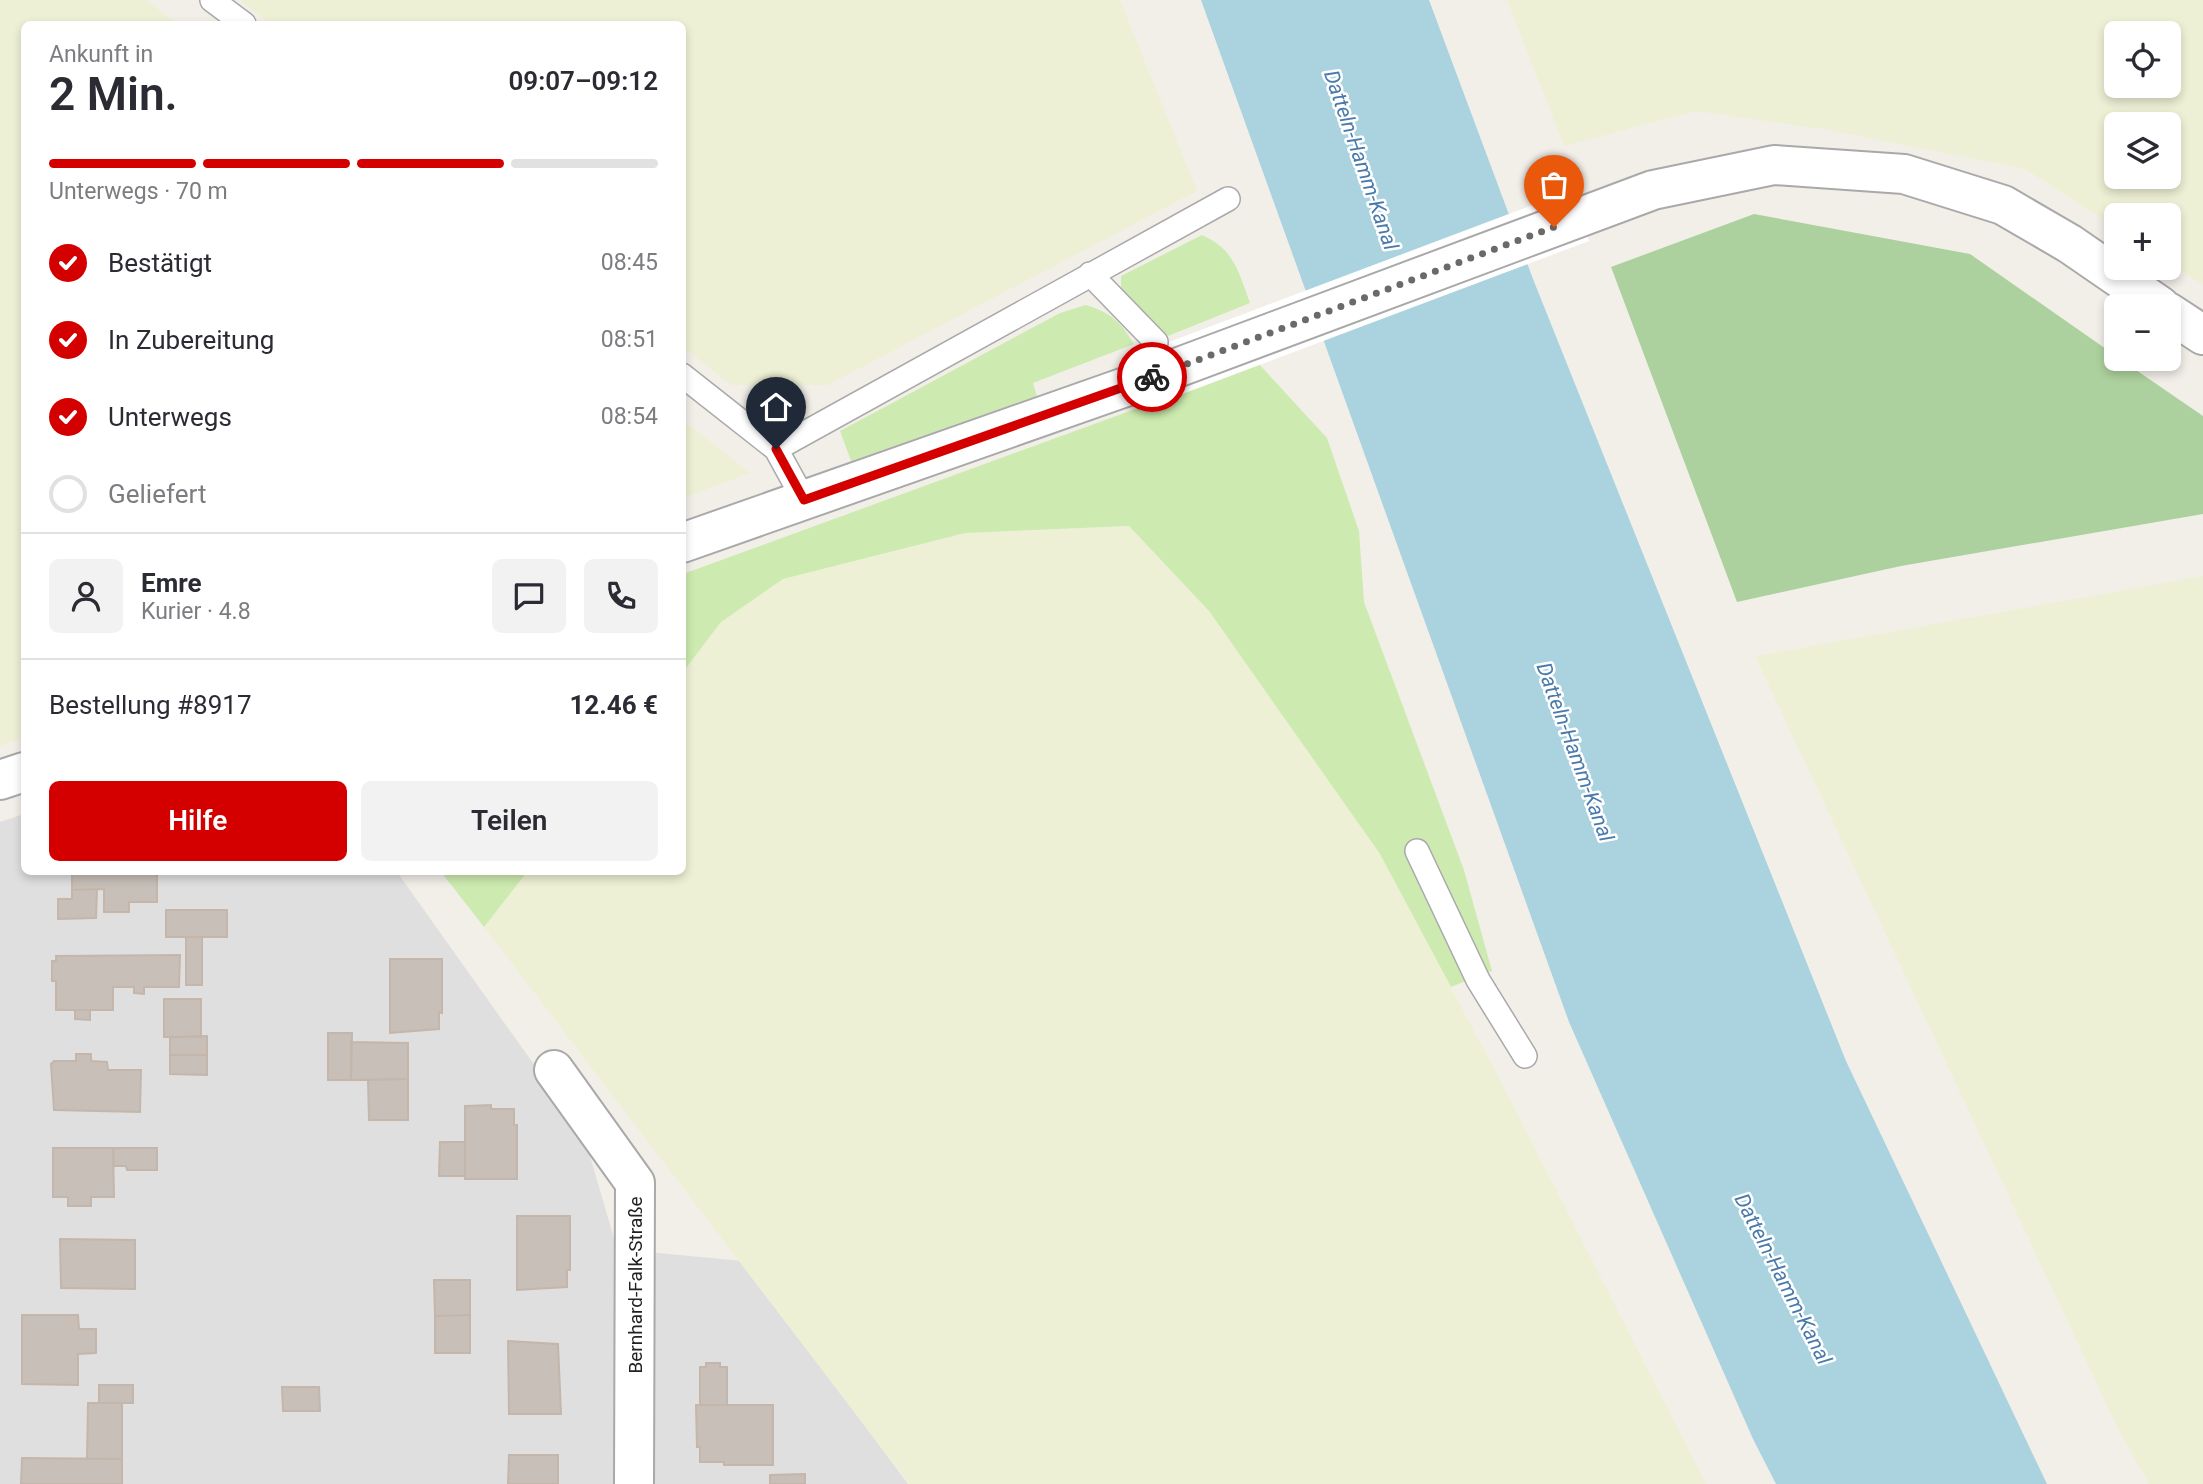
<!DOCTYPE html>
<html lang="de">
<meta charset="utf-8">
<style>
:root{--surface:#fff;--page:#f2f2f3;--text:#2b2b33;--muted:#7c7c81;--line:#e1e1e2;--accent:#d40000}
body{margin:0;font-family:Roboto,sans-serif;background:var(--page);color:var(--text);height:100vh;display:flex;flex-direction:column;font-size:26px;white-space:nowrap}
*{box-sizing:border-box;margin:0}
p{font-size:23px;color:var(--muted)}
.icon{flex:none;width:38px;height:38px;fill:none;stroke:currentColor;stroke-width:2;stroke-linecap:round;stroke-linejoin:round}
.map{position:relative;flex:1;overflow:hidden}
.sheet{position:absolute;left:21px;top:21px;width:665px;height:854px;display:flex;flex-direction:column;background:var(--surface);border-radius:10px;box-shadow:0 4px 10px #0003}
.sheet>*{flex:none}
.buttons{position:absolute;left:2104px;top:21px;display:grid;gap:14px}
.buttons a{display:grid;place-items:center;width:77px;height:77px;border-radius:10px;background:var(--surface);box-shadow:0 4px 10px #0003;font-size:35px}
.pin{position:absolute;display:grid;place-items:center;width:60px;height:60px;color:#fff;margin:-72px -30px;border-radius:50% 50% 50% 0;rotate:-45deg;box-shadow:0 0 7px #0007}
.pin .icon{rotate:45deg}
.courier{position:absolute;display:grid;place-items:center;width:70px;height:70px;margin:-35px;border:5px solid #d40000;border-radius:50%;background:#fff;color:#222;box-shadow:0 2px 9px #0007}
.headline em{font-style:normal;font-weight:600}
.headline div{display:flex;flex-direction:column-reverse}
.headline{display:flex;align-items:center;justify-content:space-between;height:119px;padding:0 28px}
h1{font-size:46px;font-weight:600;line-height:52px}
.bar{display:grid;grid-template-columns:repeat(4,1fr);gap:10px 7px;align-content:center;height:84px;padding:0 28px}
.bar i{height:9px;border-radius:5px;background:var(--line)}
.bar .current{background:var(--accent)}
.bar p{grid-column:span 4}
.line{display:flex;align-items:center;gap:18px;padding:0 28px;border-top:2px solid var(--line)}
.line div{flex:1}
.round{display:grid;place-items:center;flex:none;width:74px;height:74px;border-radius:10px;background:var(--page)}
ol{padding:0 28px;list-style:none}
li{display:flex;align-items:center;gap:21px;height:77px}
li p{margin-inline-start:auto}
li .icon{padding:7px;border-radius:50%;background:var(--accent);color:#fff;stroke-width:4}
li:last-child{color:var(--muted)}
li i{width:38px;height:38px;border:4px solid var(--line);border-radius:50%}
.action{display:flex;gap:14px;margin-top:auto;padding:14px 28px}
.action a{flex:1;height:80px;border-radius:10px;background:var(--accent);color:#fff;font-size:28px;font-weight:600;line-height:80px;text-align:center}
.action a+a{background:var(--page);color:var(--text)}
.map>svg:first-child{display:block}
</style>
<div class="map">
<svg width="2203" height="1484" viewBox="0 0 2203 1484">
<rect width="100%" height="100%" fill="#f2efe9"/>
<!-- residential -->
<path fill="#e0dfdf" d="M 24,814 L 24,872 L 397,872 L 584,1135 L 617,1249 L 742,1261 L 908,1484 L 0,1484 L 0,822 Z"/>
<!-- farmland -->
<path fill="#eef0d5" fill-rule="evenodd" d="M 0,0 L 146,0 L 178,24 L 24,24 L 24,737 L 0,746 Z
M 240,0 L 1120,0 L 1197,191 L 828,385 L 731,385 L 683,347 L 682,24 L 271,24 Z
M 1507,0 L 2203,0 L 2203,285 L 2168,262 L 2168,215 L 2116,215 L 2116,228 L 2025,169 L 1829,130 L 1696,111 L 1564,146 ZM 2116,33 L 2168,33 L 2168,86 L 2116,86 ZM 2116,124 L 2168,124 L 2168,177 L 2116,177 Z
M 683,420 L 750,473 L 683,498 Z
M 1129,526 L 1209,611 L 1380,854 L 1508,1095 L 1706,1484 L 909,1484 L 484,927 L 527,872 L 682,872 L 683,672 L 721,622 L 783,579 L 965,533 Z
M 2203,576 L 2203,1484 L 2149,1484 L 2119,1431 L 1755,656 Z"/>
<!-- grass -->
<path fill="#cdebb0" d="M 1202,235 C 1235,250 1238,271 1250,303 L 1168,336 L 1121,289 L 1121,276 Z
M 1086,305 C 1111,313 1120,321 1134,344 L 1033,383 L 1037,396 L 851,461 L 840,431 L 1060,313 Z
M 1259,364 L 1327,438 L 1359,531 L 1364,602 L 1464,870 L 1492,971 L 1485,974 L 1427,852 L 1406,847 L 1468,980 L 1451,987 L 1380,854 L 1209,611 L 1129,526 L 965,533 L 783,579 L 721,622 L 683,672 L 683,574 Z
M 441,872 L 527,872 L 484,927 Z"/>
<!-- forest -->
<path fill="#add19e" d="M 1754,214 L 1970,254 L 2116,356 L 2116,359 L 2120,359 L 2203,416 L 2203,514 L 1901,566 L 1737,602 L 1611,267 Z"/>
<!-- water -->
<path fill="#aad3df" d="M 1201,0 L 1429,0 L 1533,279 L 1846,1061 L 2047,1484 L 1776,1484 L 1753,1439 L 1569,1022 Z"/>
<!-- pier -->
<path fill="#fff" d="M 1570,191 L 1589,241 L 1140,410 L 1121,360 Z"/>
<!-- building -->
<path fill="#c7bfb8" stroke="#c4b6ab" stroke-width="2" d="M 72,872 L 157,872 L 157,902 L 129,902 L 129,912 L 104,912 L 104,889 L 72,890 Z
M 97,889 L 96,918 L 58,919 L 58,899 L 72,899 L 72,890 Z
M 166,910 L 227,910 L 227,937 L 166,937 Z
M 186,937 L 202,937 L 202,985 L 186,985 Z
M 180,955 L 179,987 L 144,987 L 144,994 L 134,993 L 134,987 L 113,987 L 113,1010 L 56,1010 L 56,981 L 52,981 L 52,961 L 56,961 L 56,956 Z
M 390,959 L 442,959 L 442,1013 L 439,1012 L 439,1029 L 390,1033 Z
M 164,999 L 201,999 L 201,1037 L 164,1037 Z
M 75,1010 L 90,1010 L 90,1020 L 75,1019 Z
M 328,1033 L 352,1033 L 351,1080 L 328,1080 Z
M 207,1036 L 207,1055 L 170,1055 L 170,1037 Z
M 351,1042 L 408,1043 L 408,1079 L 351,1080 Z
M 76,1054 L 91,1054 L 91,1061 L 107,1062 L 108,1070 L 141,1070 L 140,1112 L 54,1110 L 51,1064 L 54,1061 L 76,1061 Z
M 170,1055 L 207,1055 L 207,1075 L 170,1074 Z
M 408,1079 L 408,1120 L 369,1120 L 368,1080 Z
M 491,1105 L 491,1109 L 514,1109 L 514,1125 L 517,1125 L 517,1179 L 465,1179 L 465,1106 Z
M 440,1142 L 465,1142 L 465,1176 L 439,1176 Z
M 53,1148 L 113,1148 L 114,1197 L 91,1197 L 91,1206 L 68,1206 L 68,1197 L 53,1197 Z
M 113,1148 L 157,1148 L 157,1170 L 127,1170 L 126,1166 L 114,1166 Z
M 517,1216 L 570,1216 L 570,1270 L 567,1270 L 567,1287 L 517,1290 Z
M 60,1239 L 135,1240 L 135,1289 L 61,1288 Z
M 434,1280 L 470,1280 L 470,1315 L 435,1316 Z
M 22,1315 L 78,1315 L 79,1329 L 96,1329 L 96,1353 L 78,1354 L 78,1385 L 22,1384 Z
M 470,1315 L 470,1353 L 435,1353 L 435,1316 Z
M 508,1341 L 558,1344 L 561,1414 L 509,1414 Z
M 706,1363 L 720,1363 L 720,1367 L 727,1367 L 727,1405 L 700,1405 L 700,1367 L 706,1367 Z
M 99,1385 L 133,1385 L 133,1403 L 99,1403 Z
M 282,1387 L 319,1387 L 320,1411 L 283,1411 Z
M 88,1403 L 122,1403 L 122,1459 L 87,1459 Z
M 696,1405 L 773,1405 L 773,1465 L 724,1465 L 724,1462 L 700,1462 L 700,1447 L 697,1447 Z
M 509,1455 L 558,1455 L 558,1484 L 508,1484 Z
M 22,1458 L 122,1459 L 122,1484 L 21,1484 Z
M 805,1474 L 805,1484 L 770,1484 L 770,1475 Z"/>
<g fill="none" stroke-linecap="round" stroke-linejoin="round">
<defs>
<path id="lane" d="M 212,0 L 244,24
M 1090,274 L 1156,342
M 682,375 L 776,449 L 804,500
M 776,449 L 1228,199
M 1417,851 L 1478,980 L 1525,1056"/>
<path id="street" d="M 2168,312 L 2203,335
M 682,543 L 1131,385 L 1653,190 L 1774,165 L 1904,174 L 2003,205 L 2070,244 L 2160,306
M 0,780 L 24,772
M 554,1070 L 635,1183 L 634,1484"/>
</defs>
<!-- lane casing -->
<use href="#lane" stroke="#a9a9a9" stroke-width="26"/>
<!-- street casing -->
<use href="#street" stroke="#a9a9a9" stroke-width="42"/>
<!-- lane -->
<use href="#lane" stroke="#fff" stroke-width="23"/>
<!-- street -->
<use href="#street" stroke="#fff" stroke-width="38"/>
</g>
<g fill="none" stroke-linecap="round" stroke-linejoin="round">
<!-- done -->
<path stroke="#6b6a68" stroke-width="7" stroke-dasharray="0 12.6" d="M 1152,377 L 1554,227"/>
<!-- route -->
<path stroke="#d40000" stroke-width="9" d="M 776,449 L 804,500 L 1152,377"/>
</g>
<g text-anchor="middle" dominant-baseline="central" stroke-width="5" stroke-linejoin="round" paint-order="stroke">
<!-- street labels -->
<g font-size="19" fill="#222" stroke="#fff">
<text transform="translate(635 1285) rotate(-90)">Bernhard-Falk-Straße</text>
</g>
<!-- water labels -->
<g font-size="21" font-style="italic" fill="#4a7aab" stroke="#fff">
<text transform="translate(1361 160) rotate(71)">Datteln-Hamm-Kanal</text>
<text transform="translate(1575 752) rotate(70)">Datteln-Hamm-Kanal</text>
<text transform="translate(1783 1279) rotate(63)">Datteln-Hamm-Kanal</text>
</g>
</g>
</svg>
<div class="buttons">
<a><svg class="icon" aria-label="locate" viewBox="0 0 24 24"><circle cx="12" cy="12" r="6"/><path d="M12 2v4M12 18v4M2 12h4M18 12h4"/></svg></a>
<a><svg class="icon" aria-label="layers" viewBox="0 0 24 24"><path d="M12 4l9 5-9 5-9-5zM3 14l9 5 9-5"/></svg></a>
<a>+</a>
<a>−</a>
</div>
<div class="pin" style="left:1554px;top:227px;background:#ea580c"><svg class="icon" aria-label="bag" viewBox="0 0 24 24"><path d="M5 8h14l-1 12H6zM9 8a3 3 0 0 1 6 0"/></svg></div>
<div class="pin" style="left:776px;top:449px;background:#1f2937"><svg class="icon" aria-label="home" viewBox="0 0 24 24"><path d="M3 11l9-7 9 7M6 9v11h12V9"/></svg></div>
<div class="courier" style="left:1152px;top:377px"><svg class="icon" aria-label="bike" viewBox="0 0 24 24"><circle cx="6" cy="16" r="4"/><circle cx="18" cy="16" r="4"/><path d="M6 16l4-8h5l3 8M10 8l3 8H6M13 5h3"/></svg></div>
<section class="sheet">
<div class="headline"><div><h1>2 Min.</h1><p>Ankunft in</p></div><em>09:07–09:12</em></div>
<div class="bar"><i class="current"></i><i class="current"></i><i class="current"></i><i></i><p>Unterwegs · 70 m</p></div>
<ol>
<li><svg class="icon" aria-label="check" viewBox="0 0 24 24"><path d="M5 12l5 5 9-10"/></svg>Bestätigt<p>08:45</p></li>
<li><svg class="icon" aria-label="check" viewBox="0 0 24 24"><path d="M5 12l5 5 9-10"/></svg>In Zubereitung<p>08:51</p></li>
<li><svg class="icon" aria-label="check" viewBox="0 0 24 24"><path d="M5 12l5 5 9-10"/></svg>Unterwegs<p>08:54</p></li>
<li><i></i>Geliefert</li>
</ol>
<div class="line" style="height:126px"><a class="round"><svg class="icon" aria-label="person" viewBox="0 0 24 24"><circle cx="12" cy="8" r="4"/><path d="M4 21q1-7 8-7t8 7"/></svg></a><div><b>Emre</b><p>Kurier · 4.8</p></div><a class="round"><svg class="icon" aria-label="chat" viewBox="0 0 24 24"><path d="M4 5h16v11H9l-5 4z"/></svg></a><a class="round"><svg class="icon" aria-label="phone" viewBox="0 0 24 24"><path d="M5 4h4l2 5-3 2q2 4 5 5l2-3 5 2v4C11 20 4 13 5 4z"/></svg></a></div>
<div class="line" style="height:91px"><div>Bestellung #8917</div><b>12.46 €</b></div>
<div class="action"><a>Hilfe</a><a>Teilen</a></div>
</section>
</div>
